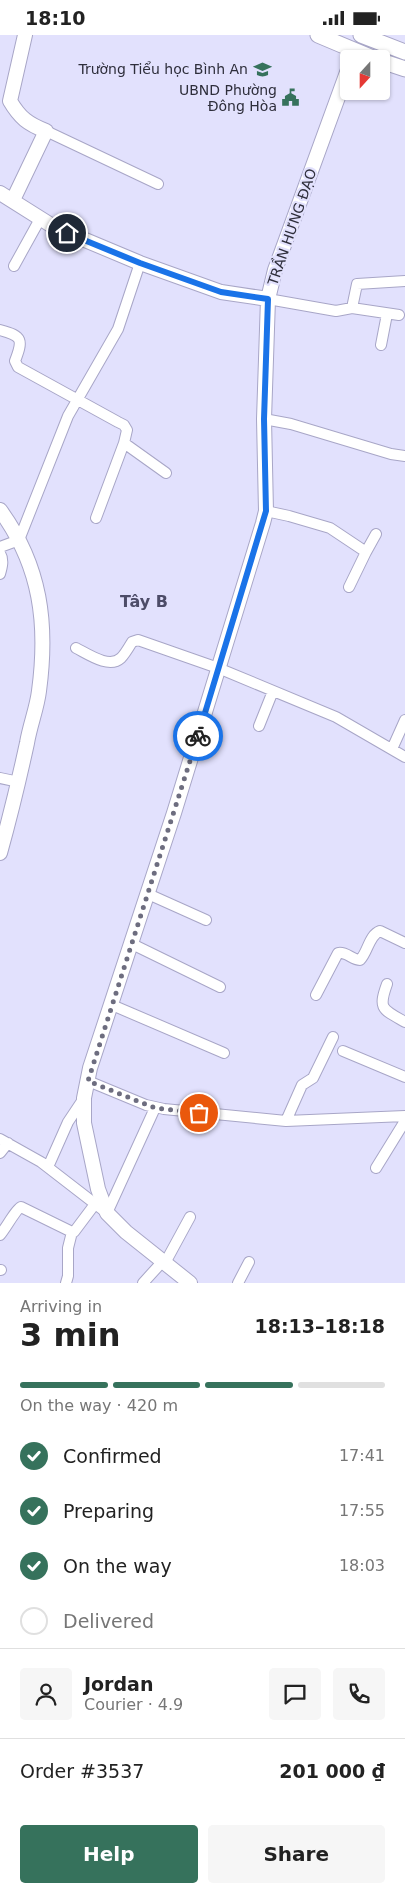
<!DOCTYPE html>
<meta charset="utf-8">
<style>
:root{--surface:#fff;--page:#f6f6f6;--text:#222;--muted:#767676;--line:#e0e0e0;--accent:#36725c}
body{margin:0;font-family:"DejaVu Sans",sans-serif;background:var(--page);color:var(--text);height:100vh;display:flex;flex-direction:column;font-size:19px;white-space:nowrap}
*{box-sizing:border-box;margin:0}
p{font-size:16px;color:var(--muted)}
.icon{flex:none;width:28px;height:28px;fill:none;stroke:currentColor;stroke-width:2;stroke-linecap:round;stroke-linejoin:round}
.map{position:relative;height:1248px;overflow:hidden}
.drawer{display:flex;flex-direction:column;background:var(--surface);flex:1}
.drawer>*{flex:none}
.needle{width:32px;rotate:201deg}
.tools{position:absolute;left:340px;top:15px;display:grid;gap:10px}
.tools a{display:grid;place-items:center;width:50px;height:50px;border-radius:5px;background:var(--surface);box-shadow:0 1px 4px #0004;font-size:25px}
.pin{position:absolute;display:grid;place-items:center;width:42px;height:42px;color:#fff;margin:-21px;border:2px solid #fff;border-radius:50%;box-shadow:0 1px 5px #0007}
.courier{position:absolute;display:grid;place-items:center;width:50px;height:50px;margin:-25px;border:4px solid #1a73e8;border-radius:50%;background:#fff;color:#222;box-shadow:0 1px 6px #0007}
.overview em{font-style:normal;font-weight:700}
.overview div{display:flex;flex-direction:column-reverse}
.overview{display:flex;align-items:center;justify-content:space-between;height:85px;padding:0 20px}
h1{font-size:32px;font-weight:700;line-height:38px}
.bar{display:grid;grid-template-columns:repeat(4,1fr);gap:8px 5px;align-content:center;height:60px;padding:0 20px}
.bar i{height:6px;border-radius:4px;background:var(--line)}
.bar .current{background:var(--accent)}
.bar p{grid-column:span 4}
.line{display:flex;align-items:center;gap:12px;padding:0 20px;border-top:1px solid var(--line)}
.line div{flex:1}
.round{display:grid;place-items:center;flex:none;width:52px;height:52px;border-radius:5px;background:var(--page)}
ol{padding:0 20px;list-style:none}
li{display:flex;align-items:center;gap:15px;height:55px}
li p{margin-inline-start:auto}
li .icon{padding:5px;border-radius:50%;background:var(--accent);color:#fff;stroke-width:4}
li:last-child{color:var(--muted)}
li i{width:28px;height:28px;border:2px solid var(--line);border-radius:50%}
.action{display:flex;gap:10px;margin-top:auto;padding:10px 20px}
.action a{flex:1;height:58px;border-radius:5px;background:var(--accent);color:#fff;font-size:20px;font-weight:700;line-height:58px;text-align:center}
.action a+a{background:var(--page);color:var(--text)}
.status{display:flex;justify-content:space-between;align-items:center;height:35px;padding:0 25px;background:var(--surface);direction:ltr}
.status svg{height:14px;fill:currentColor}
.map>svg:first-child{display:block}
</style>
<div class="status"><b>18:10</b><svg viewBox="0 0 49 12"><path d="M0 12V9h3v3zM5 12V6h3v6zM10 12V3h3v9zM15 12V0h3v12zM26 1h20v11H26zM47 4h2v5h-2z"/></svg></div>
<div class="map">
<svg width="405" height="1248" viewBox="0 0 405 1248">
<rect width="100%" height="100%" fill="#e2e1fd"/>
<g fill="none" stroke-linecap="round" stroke-linejoin="round">
<defs>
<path id="street" d="M 46,96 L 158,149
M 14,231 L 40,184
M 268,264 L 336,276 L 352,273 L 357,249 L 405,246
M 352,273 L 399,280
M 0,295 C 23,301 23,305 15,326 L 18,332 L 118,387 L 124,390 L 127,395 L 124,408 L 96,483
M 381,310 L 387,279
M 264,384 L 291,389 L 391,419 L 405,421
M 124,408 L 166,438
M 266,476 L 289,481 L 330,493 L 366,517 L 349,552
M 0,512 L 19,505 L 68,381 L 118,294 L 140,228
M 366,517 L 376,499
M 0,518 C 4,525 2,532 0,539
M 76,613 C 88,619 109,634 121,623 C 125,619 129,612 132,607 L 138,605 L 218,633 L 336,682 L 405,722
M 259,691 L 273,656
M 392,714 L 405,685
M 0,743 L 19,747
M 148,859 L 206,885
M 132,909 L 220,952
M 387,949 C 378,974 382,974 405,987
M 316,960 L 338,918 C 346,916 352,925 360,925 C 368,917 369,900 380,896 L 405,908
M 112,970 L 224,1018
M 343,1016 L 405,1042
M 88,1046 L 146,1070 L 164,1074 L 286,1086 L 405,1081
M 286,1086 L 302,1050 L 313,1043 L 333,1002
M 0,1104 L 41,1127 L 107,1178 L 155,1073
M 0,1118 L 8,1108
M 48,1132 L 68,1087 L 84,1063
M 376,1133 L 405,1086
M 0,1200 C 6,1193 16,1174 21,1172 L 72,1197
M 165,1228 L 190,1182
M 0,1235 L 1,1235
M 66,1248 L 68,1241 L 68,1213 L 72,1197 L 74,1197 L 95,1169
M 143,1248 L 163,1226
M 238,1248 L 249,1227"/>
<path id="secondary" d="M 0,158 L 54,192 L 140,228 L 221,257 L 268,264
M 13,165 L 46,96 C 28,89 20,83 10,66 L 25,0
M 0,475 C 41,531 48,589 39,656 C 37,673 30,690 27,708 C 19,745 10,782 0,818
M 190,1248 L 126,1197 L 107,1178 L 98,1154 L 84,1088 L 84,1063 L 90,1033 L 174,778 L 263,488 L 266,476 L 264,384 L 268,264 L 275,235 L 349,32"/>
<path id="primary" d="M 318,0 L 375,24
M 361,0 L 405,17
M 381,26 L 405,34"/>
</defs>
<!-- street casing -->
<use href="#street" stroke="#a8a6c7" stroke-width="12"/>
<!-- secondary casing -->
<use href="#secondary" stroke="#a8a6c7" stroke-width="16"/>
<!-- primary casing -->
<use href="#primary" stroke="#a8a6c7" stroke-width="17"/>
<!-- street -->
<use href="#street" stroke="#fff" stroke-width="10"/>
<!-- secondary -->
<use href="#secondary" stroke="#fff" stroke-width="14"/>
<!-- primary -->
<use href="#primary" stroke="#fff" stroke-width="15"/>
</g>
<g fill="none" stroke-linecap="round" stroke-linejoin="round">
<!-- done -->
<path stroke="#6d6d7f" stroke-width="5" stroke-dasharray="0 9" d="M 198,701 L 88,1046 L 155,1073 L 199,1078"/>
<!-- route -->
<path stroke="#1a73e8" stroke-width="6" d="M 67,198 L 140,228 L 221,257 L 268,264 L 264,384 L 266,476 L 198,701"/>
</g>
<!-- icons -->
<defs>
<symbol id="school-bare" viewBox="-9 -9 18 18"><path d="M0-5L7-2L0 1L-7-2ZM-4 1L0 2.5L4 1V4Q0 6-4 4Z" fill="#36725c" stroke="#e2e1fd" stroke-width="2.5" paint-order="stroke"/></symbol>
<symbol id="civic-bare" viewBox="-9 -9 18 18"><path d="M-.6-6.5H3V-4.5H.6V-3L4-1V1h2V6H-6V1h2V-1L-.6-3ZM-1.2 2.5V6h2.4V2.5Z" fill="#36725c" stroke="#e2e1fd" stroke-width="2.5" paint-order="stroke"/></symbol>
</defs>
<g fill-rule="evenodd">
<use href="#school-bare" x="250" y="22" width="25" height="25"/>
<use href="#civic-bare" x="278" y="50" width="25" height="25"/>
</g>
<g text-anchor="middle" dominant-baseline="central" stroke-width="4.5" stroke-linejoin="round" paint-order="stroke">
<!-- poi labels -->
<g font-size="14" fill="#2e2e3b" stroke="#e2e1fd" text-anchor="end">
<text x="248" y="34">Trường Tiểu học Bình An</text>
<text x="277" y="55">UBND Phường<tspan x="277" dy="16">Đông Hòa</tspan></text>
</g>
<!-- street labels -->
<g font-size="14" fill="#2e2e3b" stroke="#e2e1fd">
<text transform="translate(292 192) rotate(-71)">TRẦN HƯNG ĐẠO</text>
</g>
<!-- quarter labels -->
<g font-size="16" font-weight="bold" fill="#4d4c68" stroke="#e2e1fd">
<text x="144" y="566">Tây B</text>
</g>
</g>
</svg>
<div class="tools">
<a><svg class="needle" viewBox="-14 -14 28 28"><path d="M0-13l5 13h-10z" fill="#e53935"/><path d="M0 13l5-13h-10z" fill="#767676"/></svg></a>
</div>
<div class="pin" style="left:199px;top:1078px;background:#ea580c"><svg class="icon" aria-label="bag" viewBox="0 0 24 24"><path d="M5 8h14l-1 12H6zM9 8a3 3 0 0 1 6 0"/></svg></div>
<div class="pin" style="left:67px;top:198px;background:#1f2937"><svg class="icon" aria-label="home" viewBox="0 0 24 24"><path d="M3 11l9-7 9 7M6 9v11h12V9"/></svg></div>
<div class="courier" style="left:198px;top:701px"><svg class="icon" aria-label="bike" viewBox="0 0 24 24"><circle cx="6" cy="16" r="4"/><circle cx="18" cy="16" r="4"/><path d="M6 16l4-8h5l3 8M10 8l3 8H6M13 5h3"/></svg></div>
</div>
<section class="drawer">
<div class="overview"><div><h1>3 min</h1><p>Arriving in</p></div><em>18:13–18:18</em></div>
<div class="bar"><i class="current"></i><i class="current"></i><i class="current"></i><i></i><p>On the way · 420 m</p></div>
<ol>
<li><svg class="icon" aria-label="check" viewBox="0 0 24 24"><path d="M5 12l5 5 9-10"/></svg>Confirmed<p>17:41</p></li>
<li><svg class="icon" aria-label="check" viewBox="0 0 24 24"><path d="M5 12l5 5 9-10"/></svg>Preparing<p>17:55</p></li>
<li><svg class="icon" aria-label="check" viewBox="0 0 24 24"><path d="M5 12l5 5 9-10"/></svg>On the way<p>18:03</p></li>
<li><i></i>Delivered</li>
</ol>
<div class="line" style="height:90px"><a class="round"><svg class="icon" aria-label="person" viewBox="0 0 24 24"><circle cx="12" cy="8" r="4"/><path d="M4 21q1-7 8-7t8 7"/></svg></a><div><b>Jordan</b><p>Courier · 4.9</p></div><a class="round"><svg class="icon" aria-label="chat" viewBox="0 0 24 24"><path d="M4 5h16v11H9l-5 4z"/></svg></a><a class="round"><svg class="icon" aria-label="phone" viewBox="0 0 24 24"><path d="M5 4h4l2 5-3 2q2 4 5 5l2-3 5 2v4C11 20 4 13 5 4z"/></svg></a></div>
<div class="line" style="height:65px"><div>Order #3537</div><b>201 000 ₫</b></div>
<div class="action"><a>Help</a><a>Share</a></div>
</section>
